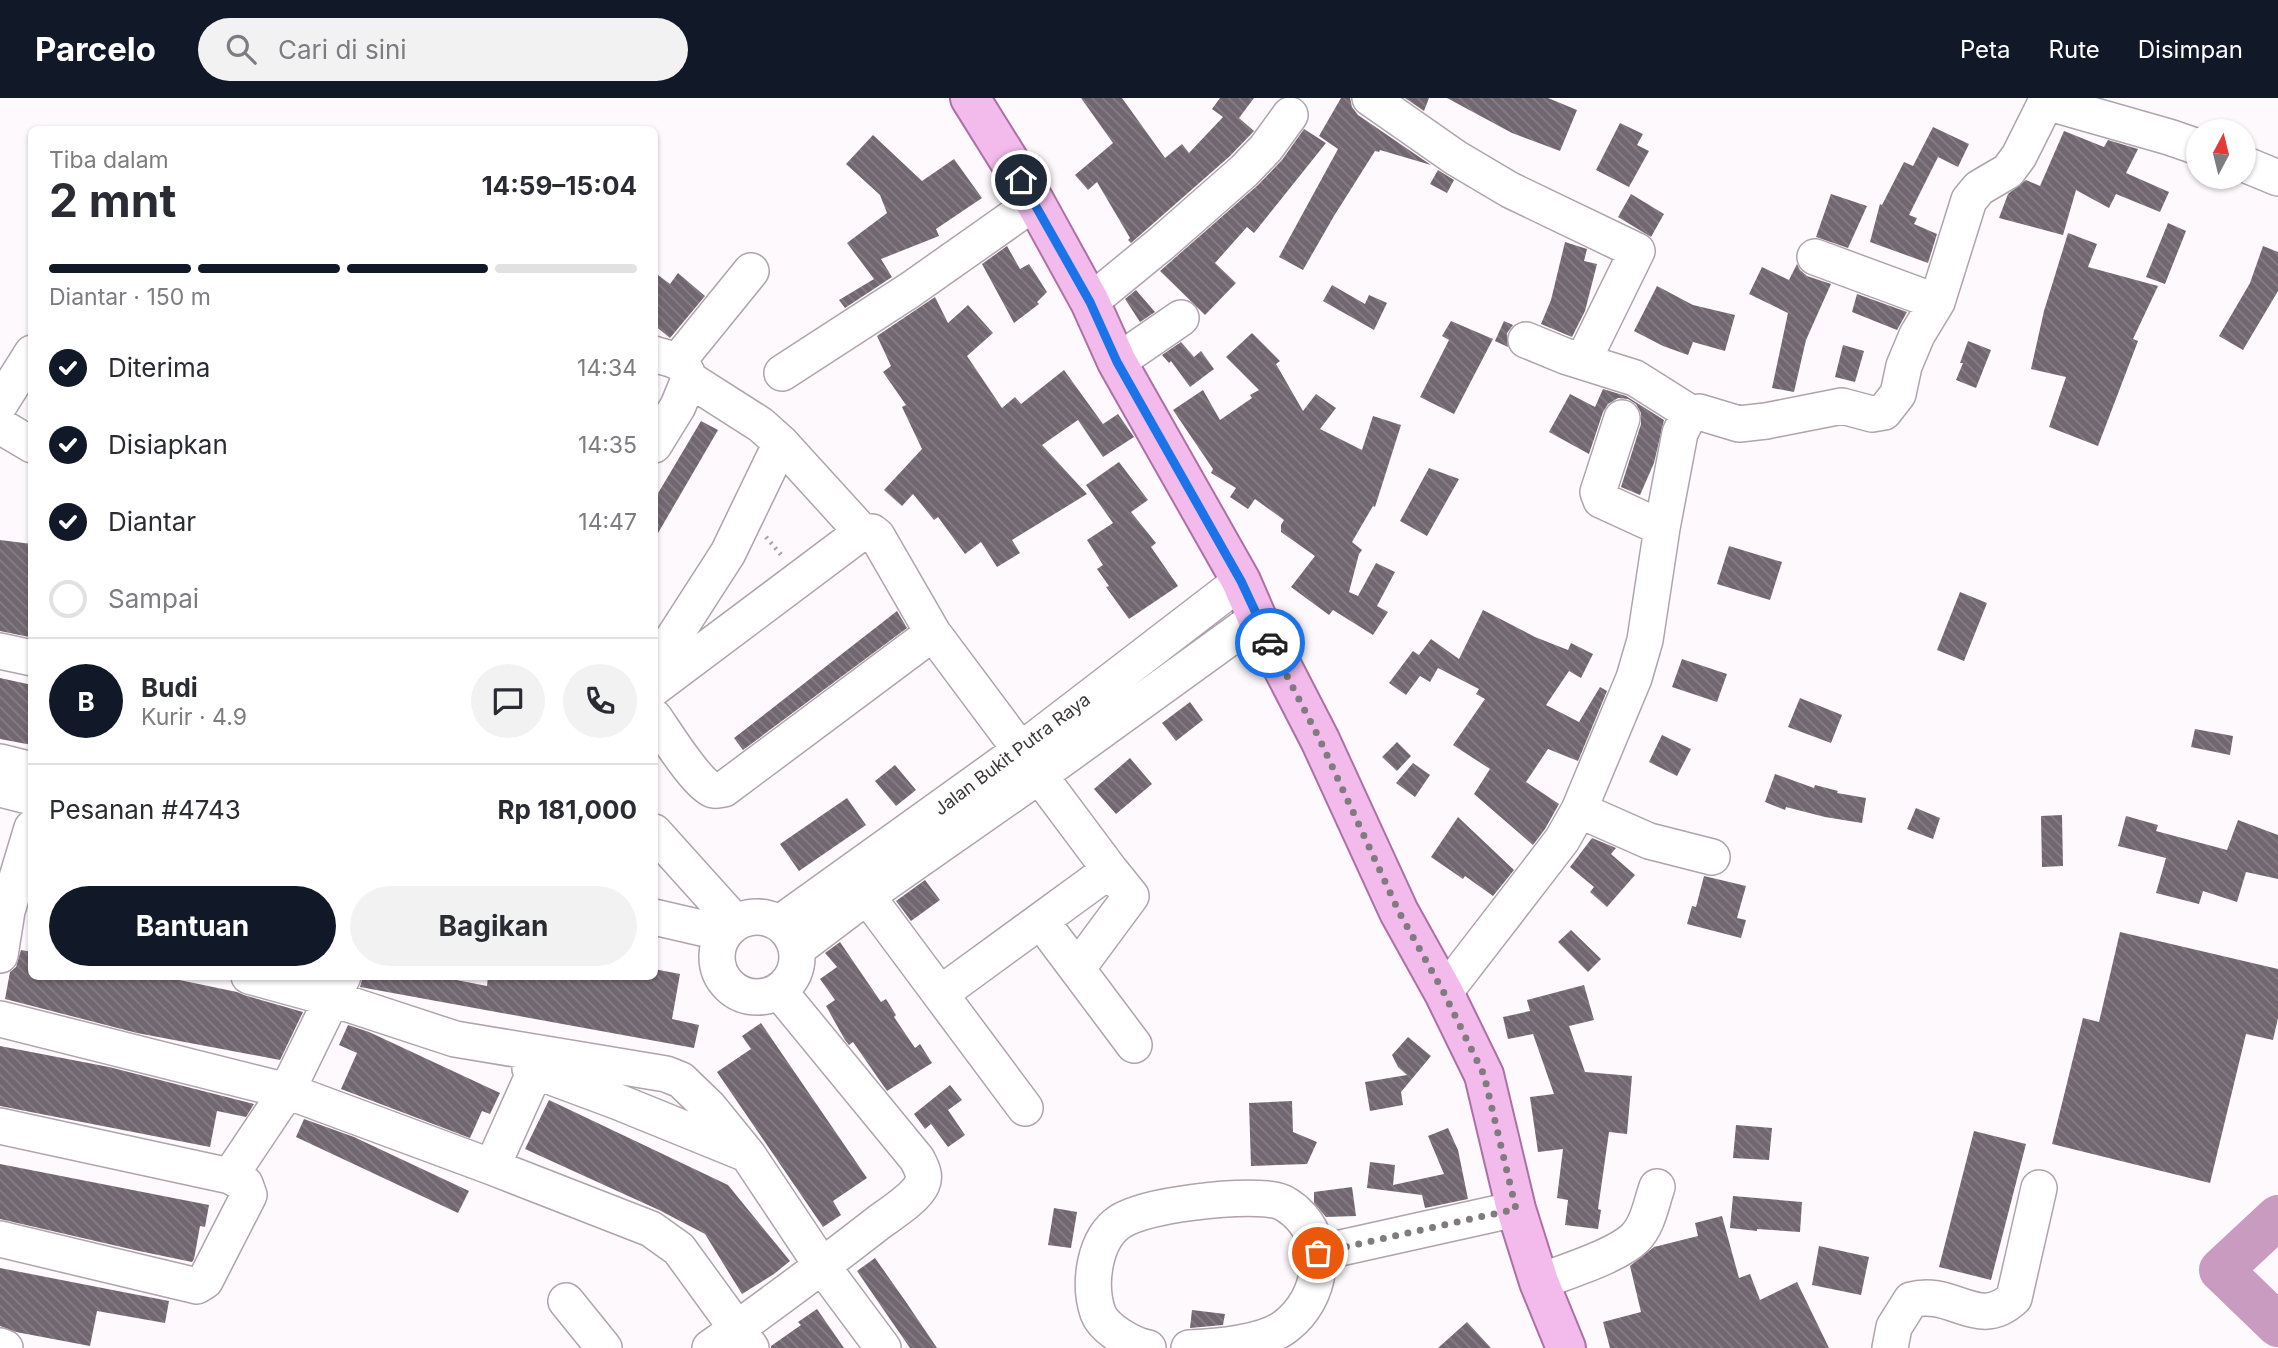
<!DOCTYPE html>
<html lang="id">
<meta charset="utf-8">
<style>
:root{--surface:#fff;--page:#f2f2f3;--text:#2b2b33;--muted:#7c7c81;--line:#e1e1e2;--accent:#111827}
body{margin:0;font-family:Inter,sans-serif;background:var(--page);color:var(--text);height:100vh;display:flex;flex-direction:column;font-size:26px;white-space:nowrap}
*{box-sizing:border-box;margin:0}
p{font-size:23px;color:var(--muted)}
.icon{flex:none;width:38px;height:38px;fill:none;stroke:currentColor;stroke-width:2;stroke-linecap:round;stroke-linejoin:round}
.map{position:relative;flex:1;overflow:hidden}
.sheet{position:absolute;left:28px;top:28px;width:630px;height:854px;display:flex;flex-direction:column;background:var(--surface);border-radius:10px;box-shadow:0 2px 5px #0004}
.sheet>*{flex:none}
.needle{width:46px;rotate:7deg}
.fabs{position:absolute;left:2186px;top:21px;display:grid;gap:14px}
.fabs a{display:grid;place-items:center;width:70px;height:70px;border-radius:50%;background:var(--surface);box-shadow:0 2px 5px #0004;font-size:35px}
.pin{position:absolute;display:grid;place-items:center;width:60px;height:60px;color:#fff;margin:-30px;border:4px solid #fff;border-radius:50%;box-shadow:0 2px 7px #0007}
.courier{position:absolute;display:grid;place-items:center;width:70px;height:70px;margin:-35px;border:5px solid #1a73e8;border-radius:50%;background:#fff;color:#222;box-shadow:0 2px 9px #0007}
.head em{font-style:normal;font-weight:700}
.head div{display:flex;flex-direction:column-reverse}
.head{display:flex;align-items:center;justify-content:space-between;height:119px;padding:0 21px}
h1{font-size:46px;font-weight:700;line-height:52px}
.bar{display:grid;grid-template-columns:repeat(4,1fr);gap:10px 7px;align-content:center;height:84px;padding:0 21px}
.bar i{height:9px;border-radius:5px;background:var(--line)}
.bar .selected{background:var(--accent)}
.bar p{grid-column:span 4}
.line{display:flex;align-items:center;gap:18px;padding:0 21px;border-top:2px solid var(--line)}
.line div{flex:1}
.round{display:grid;place-items:center;flex:none;width:74px;height:74px;border-radius:37px;background:var(--page)}
ol{padding:0 21px;list-style:none}
li{display:flex;align-items:center;gap:21px;height:77px}
li p{margin-inline-start:auto}
li .icon{padding:7px;border-radius:50%;background:var(--accent);color:#fff;stroke-width:4}
li:last-child{color:var(--muted)}
li i{width:38px;height:38px;border:4px solid var(--line);border-radius:50%}
.cta{display:flex;gap:14px;margin-top:auto;padding:14px 21px}
.cta a{flex:1;height:80px;border-radius:42px;background:var(--accent);color:#fff;font-size:28px;font-weight:700;line-height:80px;text-align:center}
.cta a+a{background:var(--page);color:var(--text)}
header{display:flex;align-items:center;gap:42px;box-sizing:border-box;height:98px;padding:0 35px;background:var(--accent);color:#fff}
header strong{font-size:33px}
nav{display:flex;gap:38px;margin-inline-start:auto;font-size:24px}
.search{width:490px;height:63px;background:var(--page);display:flex;align-items:center;gap:18px;box-sizing:border-box;padding:0 24px;border-radius:38px;color:var(--muted);font-size:26px}
.map>svg:first-child{display:block}
</style>
<header>
<strong>Parcelo</strong>
<div class="search"><svg class="icon" aria-label="search" viewBox="0 0 24 24"><circle cx="10" cy="10" r="6"/><path d="M15 15l6 6"/></svg>Cari di sini</div>
<nav><a>Peta</a><a>Rute</a><a>Disimpan</a></nav>
</header>
<div class="map">
<svg width="2278" height="1250" viewBox="0 0 2278 1250">
<defs>
<pattern id="building-back-hatch" width="6" height="6" patternUnits="userSpaceOnUse" patternTransform="scale(1.75)"><rect width="6" height="6" fill="#726770"/><path d="M-1 5l2 2M0 0l6 6M5-1l2 2" fill="none" stroke="#867e85"/></pattern>
</defs>
<rect width="100%" height="100%" fill="#fef9fd"/>
<g fill="none" stroke-linecap="round" stroke-linejoin="round">
<!-- river -->
<path stroke="#c99bc1" stroke-width="44" d="M 2278,1119 L 2221,1172 L 2278,1227"/>
</g>
<!-- building -->
<path fill="url(#building-back-hatch)" d="M 1081,0 L 1122,0 L 1165,60 L 1182,46 L 1189,55 L 1223,19 L 1212,11 L 1220,0 L 1254,0 L 1239,20 L 1254,33 L 1230,58 L 1131,145 L 1128,142 L 1130,140 L 1097,84 L 1088,92 L 1075,77 L 1113,45 Z
M 1341,0 L 1350,0 L 1352,9 L 1358,17 L 1431,67 L 1380,52 L 1379,54 L 1375,53 L 1334,118 L 1303,172 L 1279,159 L 1338,51 L 1319,38 Z
M 1405,0 L 1429,0 L 1424,13 Z
M 1447,0 L 1548,0 L 1577,12 L 1560,53 L 1512,35 Z
M 1620,25 L 1643,36 L 1637,47 L 1649,53 L 1629,89 L 1596,72 Z
M 1933,29 L 1969,46 L 1958,69 L 1938,59 L 1909,117 L 1917,120 L 1914,126 L 1937,136 L 1928,165 L 1870,144 L 1880,106 L 1882,107 L 1904,64 L 1913,68 Z
M 1304,31 L 1326,45 L 1254,135 L 1247,129 L 1215,165 L 1236,185 L 1205,217 L 1160,173 L 1258,87 L 1282,62 Z
M 2064,33 L 2104,49 L 2108,42 L 2138,51 L 2126,75 L 2169,94 L 2160,114 L 2116,96 L 2109,110 L 2076,92 L 2063,137 L 1999,120 L 2008,96 L 2026,82 L 2040,88 Z
M 873,37 L 922,83 L 954,61 L 982,100 L 936,131 L 939,138 L 881,161 L 892,179 L 845,210 L 839,202 L 874,181 L 847,145 L 887,115 L 880,97 L 846,66 Z
M 1438,72 L 1454,82 L 1447,95 L 1430,86 Z
M 1631,96 L 1664,116 L 1651,139 L 1618,119 Z
M 1831,96 L 1867,108 L 1848,150 L 1816,139 Z
M 2168,125 L 2186,133 L 2165,186 L 2146,179 Z
M 2068,135 L 2097,146 L 2088,169 L 2158,188 L 2133,241 L 2138,243 L 2098,348 L 2049,329 L 2066,279 L 2031,271 L 2044,213 Z
M 1565,144 L 1587,151 L 1584,163 L 1597,166 L 1585,213 L 1572,239 L 1541,226 L 1551,202 Z
M 1007,148 L 1020,171 L 1029,166 L 1047,194 L 1037,204 L 1039,206 L 1014,225 L 982,166 Z
M 2263,148 L 2278,154 L 2278,193 L 2243,252 L 2219,238 L 2250,185 Z
M 1797,166 L 1800,172 L 1807,178 L 1831,186 L 1806,242 L 1794,294 L 1772,290 L 1788,215 L 1749,196 L 1762,169 L 1789,182 Z
M 654,174 L 670,186 L 678,175 L 705,198 L 670,240 L 654,227 Z
M 1332,187 L 1365,206 L 1369,197 L 1387,205 L 1374,232 L 1323,203 Z
M 1657,188 L 1693,207 L 1735,217 L 1725,253 L 1693,244 L 1688,257 L 1663,248 L 1634,233 Z
M 1136,192 L 1155,214 L 1140,224 L 1125,201 Z
M 1857,196 L 1907,214 L 1897,232 L 1852,214 Z
M 935,199 L 948,225 L 968,207 L 993,235 L 967,258 L 1002,310 L 1015,299 L 1021,306 L 1064,272 L 1103,326 L 1118,316 L 1134,339 L 1103,359 L 1078,322 L 1042,347 L 1087,396 L 1012,442 L 1020,455 L 997,469 L 981,444 L 965,456 L 938,419 L 934,422 L 913,396 L 902,408 L 884,392 L 922,351 L 902,309 L 906,307 L 883,274 L 891,268 L 877,238 Z
M 1451,223 L 1493,241 L 1454,316 L 1420,299 L 1449,242 L 1442,238 Z
M 1504,223 L 1513,227 L 1507,235 L 1508,249 L 1495,243 Z
M 1252,235 L 1280,263 L 1276,266 L 1303,313 L 1316,296 L 1336,310 L 1320,331 L 1362,352 L 1373,318 L 1401,327 L 1375,409 L 1373,408 L 1352,444 L 1362,452 L 1359,456 L 1349,494 L 1358,498 L 1376,465 L 1395,474 L 1377,508 L 1388,514 L 1373,537 L 1333,512 L 1329,517 L 1291,489 L 1315,458 L 1281,434 L 1281,427 L 1284,422 L 1255,401 L 1248,411 L 1230,399 L 1236,390 L 1211,375 L 1213,371 L 1173,312 L 1203,292 L 1220,322 L 1252,300 L 1250,297 L 1259,292 L 1226,259 Z
M 1968,243 L 1991,252 L 1976,290 L 1956,282 L 1963,265 L 1960,265 Z
M 1181,244 L 1194,259 L 1201,253 L 1214,271 L 1190,289 L 1171,263 L 1169,265 L 1162,257 Z
M 1843,247 L 1864,253 L 1855,284 L 1835,279 Z
M 1603,291 L 1626,298 L 1664,322 L 1654,365 L 1640,397 L 1621,389 L 1641,326 L 1641,315 L 1636,306 L 1628,301 L 1618,300 L 1608,306 L 1603,314 L 1589,356 L 1549,334 L 1570,296 L 1595,309 Z
M 701,323 L 718,332 L 654,442 L 654,402 Z
M 1119,364 L 1148,402 L 1131,414 L 1156,445 L 1151,449 L 1178,488 L 1129,521 L 1106,489 L 1109,488 L 1097,471 L 1103,467 L 1087,442 L 1113,425 L 1086,387 Z
M 1429,370 L 1459,381 L 1427,438 L 1400,423 Z
M 0,442 L 32,446 L 32,516 L 29,539 L 0,533 Z
M 1729,448 L 1782,464 L 1770,502 L 1717,486 Z
M 1960,494 L 1987,505 L 1964,563 L 1937,552 Z
M 1483,512 L 1535,539 L 1568,552 L 1571,545 L 1593,556 L 1581,580 L 1569,573 L 1546,607 L 1579,624 L 1600,589 L 1607,593 L 1578,663 L 1548,651 L 1526,684 L 1559,706 L 1545,731 L 1533,747 L 1474,696 L 1490,671 L 1453,647 L 1485,601 L 1476,596 L 1479,591 L 1438,570 L 1430,584 L 1420,578 L 1406,597 L 1389,585 L 1413,553 L 1419,557 L 1431,541 L 1459,561 Z
M 897,513 L 907,530 L 743,652 L 734,640 Z
M 1682,561 L 1727,576 L 1717,604 L 1672,589 Z
M 0,580 L 32,587 L 32,647 L 0,641 Z
M 1800,600 L 1842,617 L 1831,645 L 1788,629 Z
M 1190,604 L 1203,622 L 1176,643 L 1162,625 Z
M 2195,631 L 2233,638 L 2230,657 L 2191,649 Z
M 1662,637 L 1691,651 L 1677,678 L 1649,664 Z
M 1397,644 L 1411,658 L 1397,673 L 1382,659 Z
M 1130,660 L 1152,686 L 1116,716 L 1094,691 Z
M 1413,665 L 1430,677 L 1415,699 L 1396,685 Z
M 895,667 L 916,692 L 896,708 L 875,683 Z
M 1775,676 L 1814,690 L 1815,687 L 1838,693 L 1837,695 L 1866,700 L 1862,725 L 1825,719 L 1786,709 L 1785,712 L 1765,704 Z
M 847,700 L 866,727 L 799,773 L 780,746 Z
M 1916,710 L 1940,720 L 1933,741 L 1907,731 Z
M 2062,717 L 2063,768 L 2042,769 L 2041,718 Z
M 2126,718 L 2158,727 L 2156,733 L 2227,752 L 2238,722 L 2278,737 L 2278,781 L 2246,774 L 2237,804 L 2203,793 L 2199,806 L 2156,795 L 2166,760 L 2118,748 Z
M 1458,719 L 1514,772 L 1493,798 L 1465,778 L 1463,781 L 1431,759 Z
M 1592,740 L 1616,750 L 1611,756 L 1635,777 L 1607,809 L 1590,794 L 1594,789 L 1570,769 Z
M 1704,778 L 1746,788 L 1737,820 L 1746,822 L 1741,840 L 1687,826 L 1692,808 L 1696,809 Z
M 925,782 L 940,802 L 911,823 L 896,803 Z
M 1571,832 L 1601,861 L 1588,874 L 1558,844 Z
M 2120,834 L 2278,871 L 2278,920 L 2273,942 L 2246,936 L 2210,1085 L 2052,1046 L 2083,920 L 2099,924 Z
M 840,844 L 881,904 L 886,901 L 896,917 L 894,919 L 915,950 L 920,946 L 932,965 L 887,993 L 853,944 L 849,947 L 845,942 L 826,908 L 835,902 L 820,881 L 837,869 L 825,855 Z
M 21,852 L 32,854 L 32,878 L 160,878 L 237,894 L 244,897 L 303,914 L 280,962 L 137,935 L 5,901 L 10,874 L 16,869 Z
M 654,871 L 680,876 L 672,921 L 699,927 L 694,950 L 360,889 L 363,878 L 436,878 L 487,888 L 488,878 L 654,878 Z
M 1584,887 L 1594,922 L 1569,928 L 1585,974 L 1632,978 L 1627,1036 L 1609,1034 L 1598,1111 L 1601,1112 L 1598,1131 L 1565,1127 L 1568,1102 L 1557,1100 L 1563,1051 L 1538,1054 L 1530,999 L 1554,996 L 1533,936 L 1508,941 L 1503,919 L 1530,913 L 1527,902 Z
M 761,925 L 867,1080 L 833,1103 L 841,1117 L 823,1129 L 717,974 L 751,951 L 742,938 Z
M 348,927 L 369,934 L 500,995 L 490,1016 L 482,1013 L 470,1040 L 341,991 L 357,955 L 339,947 Z
M 1408,939 L 1431,958 L 1401,994 L 1403,1007 L 1370,1013 L 1365,984 L 1407,977 L 1398,969 L 1392,957 Z
M 0,948 L 109,969 L 254,1006 L 246,1019 L 217,1013 L 210,1049 L 0,1008 Z
M 950,987 L 962,1002 L 948,1012 L 965,1037 L 948,1049 L 931,1026 L 925,1031 L 914,1016 Z
M 549,1002 L 728,1087 L 790,1163 L 774,1176 L 742,1196 L 705,1136 L 659,1112 L 525,1051 Z
M 1292,1003 L 1293,1034 L 1317,1044 L 1307,1066 L 1251,1068 L 1249,1005 Z
M 304,1021 L 354,1039 L 469,1093 L 458,1115 L 296,1039 Z
M 1736,1027 L 1772,1030 L 1769,1062 L 1733,1060 Z
M 1448,1030 L 1458,1052 L 1468,1101 L 1425,1110 L 1422,1097 L 1367,1090 L 1370,1064 L 1395,1067 L 1393,1087 L 1444,1076 L 1428,1038 Z
M 1974,1033 L 2026,1046 L 1991,1182 L 1939,1169 Z
M 0,1066 L 209,1107 L 205,1129 L 200,1128 L 194,1161 L 192,1164 L 139,1153 L 0,1121 Z
M 1352,1089 L 1356,1118 L 1326,1119 L 1314,1105 L 1314,1094 Z
M 1733,1098 L 1802,1104 L 1800,1134 L 1757,1131 L 1757,1133 L 1730,1130 Z
M 1054,1110 L 1077,1114 L 1071,1150 L 1048,1147 Z
M 1722,1118 L 1739,1180 L 1750,1176 L 1760,1202 L 1797,1184 L 1829,1250 L 1610,1250 L 1603,1224 L 1641,1214 L 1630,1168 L 1654,1149 L 1698,1138 L 1695,1125 Z
M 1819,1148 L 1869,1159 L 1861,1197 L 1812,1187 Z
M 875,1160 L 906,1204 L 937,1250 L 910,1250 L 892,1224 L 857,1173 Z
M 0,1170 L 169,1203 L 165,1225 L 97,1213 L 90,1248 L 16,1234 L 0,1228 Z
M 817,1211 L 844,1250 L 771,1250 L 771,1248 L 801,1227 L 798,1224 Z
M 1192,1212 L 1225,1216 L 1223,1227 L 1190,1230 Z
M 1467,1224 L 1491,1250 L 1438,1250 Z"/>
<g fill="none" stroke-linecap="round" stroke-linejoin="round">
<defs>
<path id="minor" d="M 1370,0 L 1456,60 L 1510,92 L 1637,153 L 1583,263
M 2046,4 L 2169,39 L 2198,49
M 2244,66 L 2278,80
M 1815,159 L 1937,204
M 1090,204 L 1162,145 L 1244,73 L 1266,50 L 1290,17
M 1526,242 L 1565,258 L 1635,280 L 1692,316 L 1699,314 L 1739,326 L 1766,323 L 1842,308 L 1872,316 L 1884,314 L 1898,296 L 1904,268 L 1917,237 L 1937,204 L 1969,102 L 1979,90 L 2008,73 L 2019,58 L 2046,4 L 2047,0
M 654,256 C 672,262 684,261 689,281 L 678,308 L 654,347
M 678,263 L 751,173
M 1117,264 L 1181,220
M 782,275 L 910,192 L 1035,104
M 689,281 L 761,327 L 781,345 L 862,434
M 0,306 L 32,255
M 1622,320 L 1598,394 L 1601,402 L 1662,430
M 0,328 L 32,347
M 0,553 L 32,560
M 654,570 L 728,455 L 781,345
M 654,590 L 862,434 L 872,434 L 877,438 L 933,535
M 654,619 C 664,633 698,688 713,692 C 716,693 721,691 724,691 L 933,535 L 1110,772 L 940,896 L 867,798
M 0,664 L 32,672
M 0,691 L 32,699
M 1579,712 L 1649,743 L 1712,759
M 654,734 L 735,824
M717 859a40 40 0 1 1 80 0a40 40 0 1 1-80 0Z
M 654,819 L 723,835
M 1041,823 L 1134,947
M 780,825 L 1021,652 L 1241,483
M 797,851 L 867,798 L 1040,677 L 1257,520
M 0,857 L 7,813 L 32,730
M 1077,871 L 1131,798 L 1110,772
M 249,878 L 333,901 L 455,941 L 666,976 L 681,982 L 709,1009 L 748,1057 L 822,1168 L 883,1250
M 1444,895 L 1539,772 L 1562,742 L 1579,712 L 1634,580 L 1645,542 L 1662,430 L 1680,335 L 1687,321 L 1692,316
M 940,896 L 1025,1010
M 0,921 L 287,993 L 492,1069 L 651,1131 L 679,1151 L 751,1250
M 530,971 L 616,1003 L 744,1055
M 0,1028 L 230,1078 L 245,1086 L 249,1097 L 205,1183 L 197,1188 L 0,1141
M 492,1069 L 535,973
M 230,1078 L 287,993 L 343,878
M 1318,1155 L 1516,1111
M 1539,1184 C 1564,1174 1617,1158 1635,1140 C 1648,1127 1651,1106 1657,1089
M 566,1203 L 604,1250
M 0,1248 L 5,1250
M 710,1250 C 767,1209 823,1168 878,1125 C 890,1116 916,1100 922,1086 C 926,1077 921,1069 917,1061 L 779,893
M 1148,1250 C 1132,1247 1104,1231 1098,1215 C 1088,1186 1094,1140 1121,1123 C 1150,1106 1233,1098 1267,1101 C 1280,1102 1285,1105 1295,1113 C 1331,1145 1322,1200 1286,1228 C 1265,1245 1216,1249 1189,1250
M 1890,1250 L 1894,1229 L 1911,1202 C 1953,1190 1978,1234 2014,1200 L 2039,1090"/>
<path id="major" d="M 970,0 L 1035,104 L 1090,204 L 1117,264 L 1241,483 L 1257,520 L 1320,642 L 1399,814 L 1444,895 L 1484,977 L 1516,1111 L 1539,1184 L 1566,1250"/>
</defs>
<!-- minor casing -->
<use href="#minor" stroke="#afa3ad" stroke-width="38"/>
<!-- major casing -->
<use href="#major" stroke="#ad70a6" stroke-width="42"/>
<!-- path -->
<path stroke="#a7a2a6" stroke-width="4.5" stroke-dasharray="2 5" stroke-linecap="butt" d="M 766,439 L 783,459"/>
<!-- minor -->
<use href="#minor" stroke="#fff" stroke-width="35"/>
<!-- major -->
<use href="#major" stroke="#f2bbec" stroke-width="38"/>
</g>
<g fill="none" stroke-linecap="round" stroke-linejoin="round">
<!-- done -->
<path stroke="#807b7f" stroke-width="7" stroke-dasharray="0 12.6" d="M 1270,545 L 1320,642 L 1399,814 L 1444,895 L 1484,977 L 1516,1111 L 1318,1155"/>
<!-- route -->
<path stroke="#1a73e8" stroke-width="9" d="M 1021,82 L 1090,204 L 1117,264 L 1241,483 L 1270,545"/>
</g>
<g text-anchor="middle" dominant-baseline="central" stroke-width="7" stroke-linejoin="round" paint-order="stroke">
<!-- street labels -->
<g font-size="18" fill="#3c373b" stroke="#fff">
<text transform="translate(1012 656) rotate(-37)">Jalan Bukit Putra Raya</text>
</g>
</g>
</svg>
<div class="fabs">
<a><svg class="needle" viewBox="-14 -14 28 28"><path d="M0-13l5 13h-10z" fill="#e53935"/><path d="M0 13l5-13h-10z" fill="#7c7c81"/></svg></a>
</div>
<div class="pin" style="left:1318px;top:1155px;background:#ea580c"><svg class="icon" aria-label="bag" viewBox="0 0 24 24"><path d="M5 8h14l-1 12H6zM9 8a3 3 0 0 1 6 0"/></svg></div>
<div class="pin" style="left:1021px;top:82px;background:#1f2937"><svg class="icon" aria-label="home" viewBox="0 0 24 24"><path d="M3 11l9-7 9 7M6 9v11h12V9"/></svg></div>
<div class="courier" style="left:1270px;top:545px"><svg class="icon" aria-label="car" viewBox="0 0 24 24"><path d="M5 17H2v-5l4-1 3-4h7l3 4 3 1v5h-3M9 17h6M6 11h13"/><circle cx="7" cy="17" r="2"/><circle cx="17" cy="17" r="2"/></svg></div>
<section class="sheet">
<div class="head"><div><h1>2 mnt</h1><p>Tiba dalam</p></div><em>14:59–15:04</em></div>
<div class="bar"><i class="selected"></i><i class="selected"></i><i class="selected"></i><i></i><p>Diantar · 150 m</p></div>
<ol>
<li><svg class="icon" aria-label="check" viewBox="0 0 24 24"><path d="M5 12l5 5 9-10"/></svg>Diterima<p>14:34</p></li>
<li><svg class="icon" aria-label="check" viewBox="0 0 24 24"><path d="M5 12l5 5 9-10"/></svg>Disiapkan<p>14:35</p></li>
<li><svg class="icon" aria-label="check" viewBox="0 0 24 24"><path d="M5 12l5 5 9-10"/></svg>Diantar<p>14:47</p></li>
<li><i></i>Sampai</li>
</ol>
<div class="line" style="height:126px"><b class="round" style="background:var(--accent);color:#fff">B</b><div><b>Budi</b><p>Kurir · 4.9</p></div><a class="round"><svg class="icon" aria-label="chat" viewBox="0 0 24 24"><path d="M4 5h16v11H9l-5 4z"/></svg></a><a class="round"><svg class="icon" aria-label="phone" viewBox="0 0 24 24"><path d="M5 4h4l2 5-3 2q2 4 5 5l2-3 5 2v4C11 20 4 13 5 4z"/></svg></a></div>
<div class="line" style="height:91px"><div>Pesanan #4743</div><b>Rp 181,000</b></div>
<div class="cta"><a>Bantuan</a><a>Bagikan</a></div>
</section>
</div>
